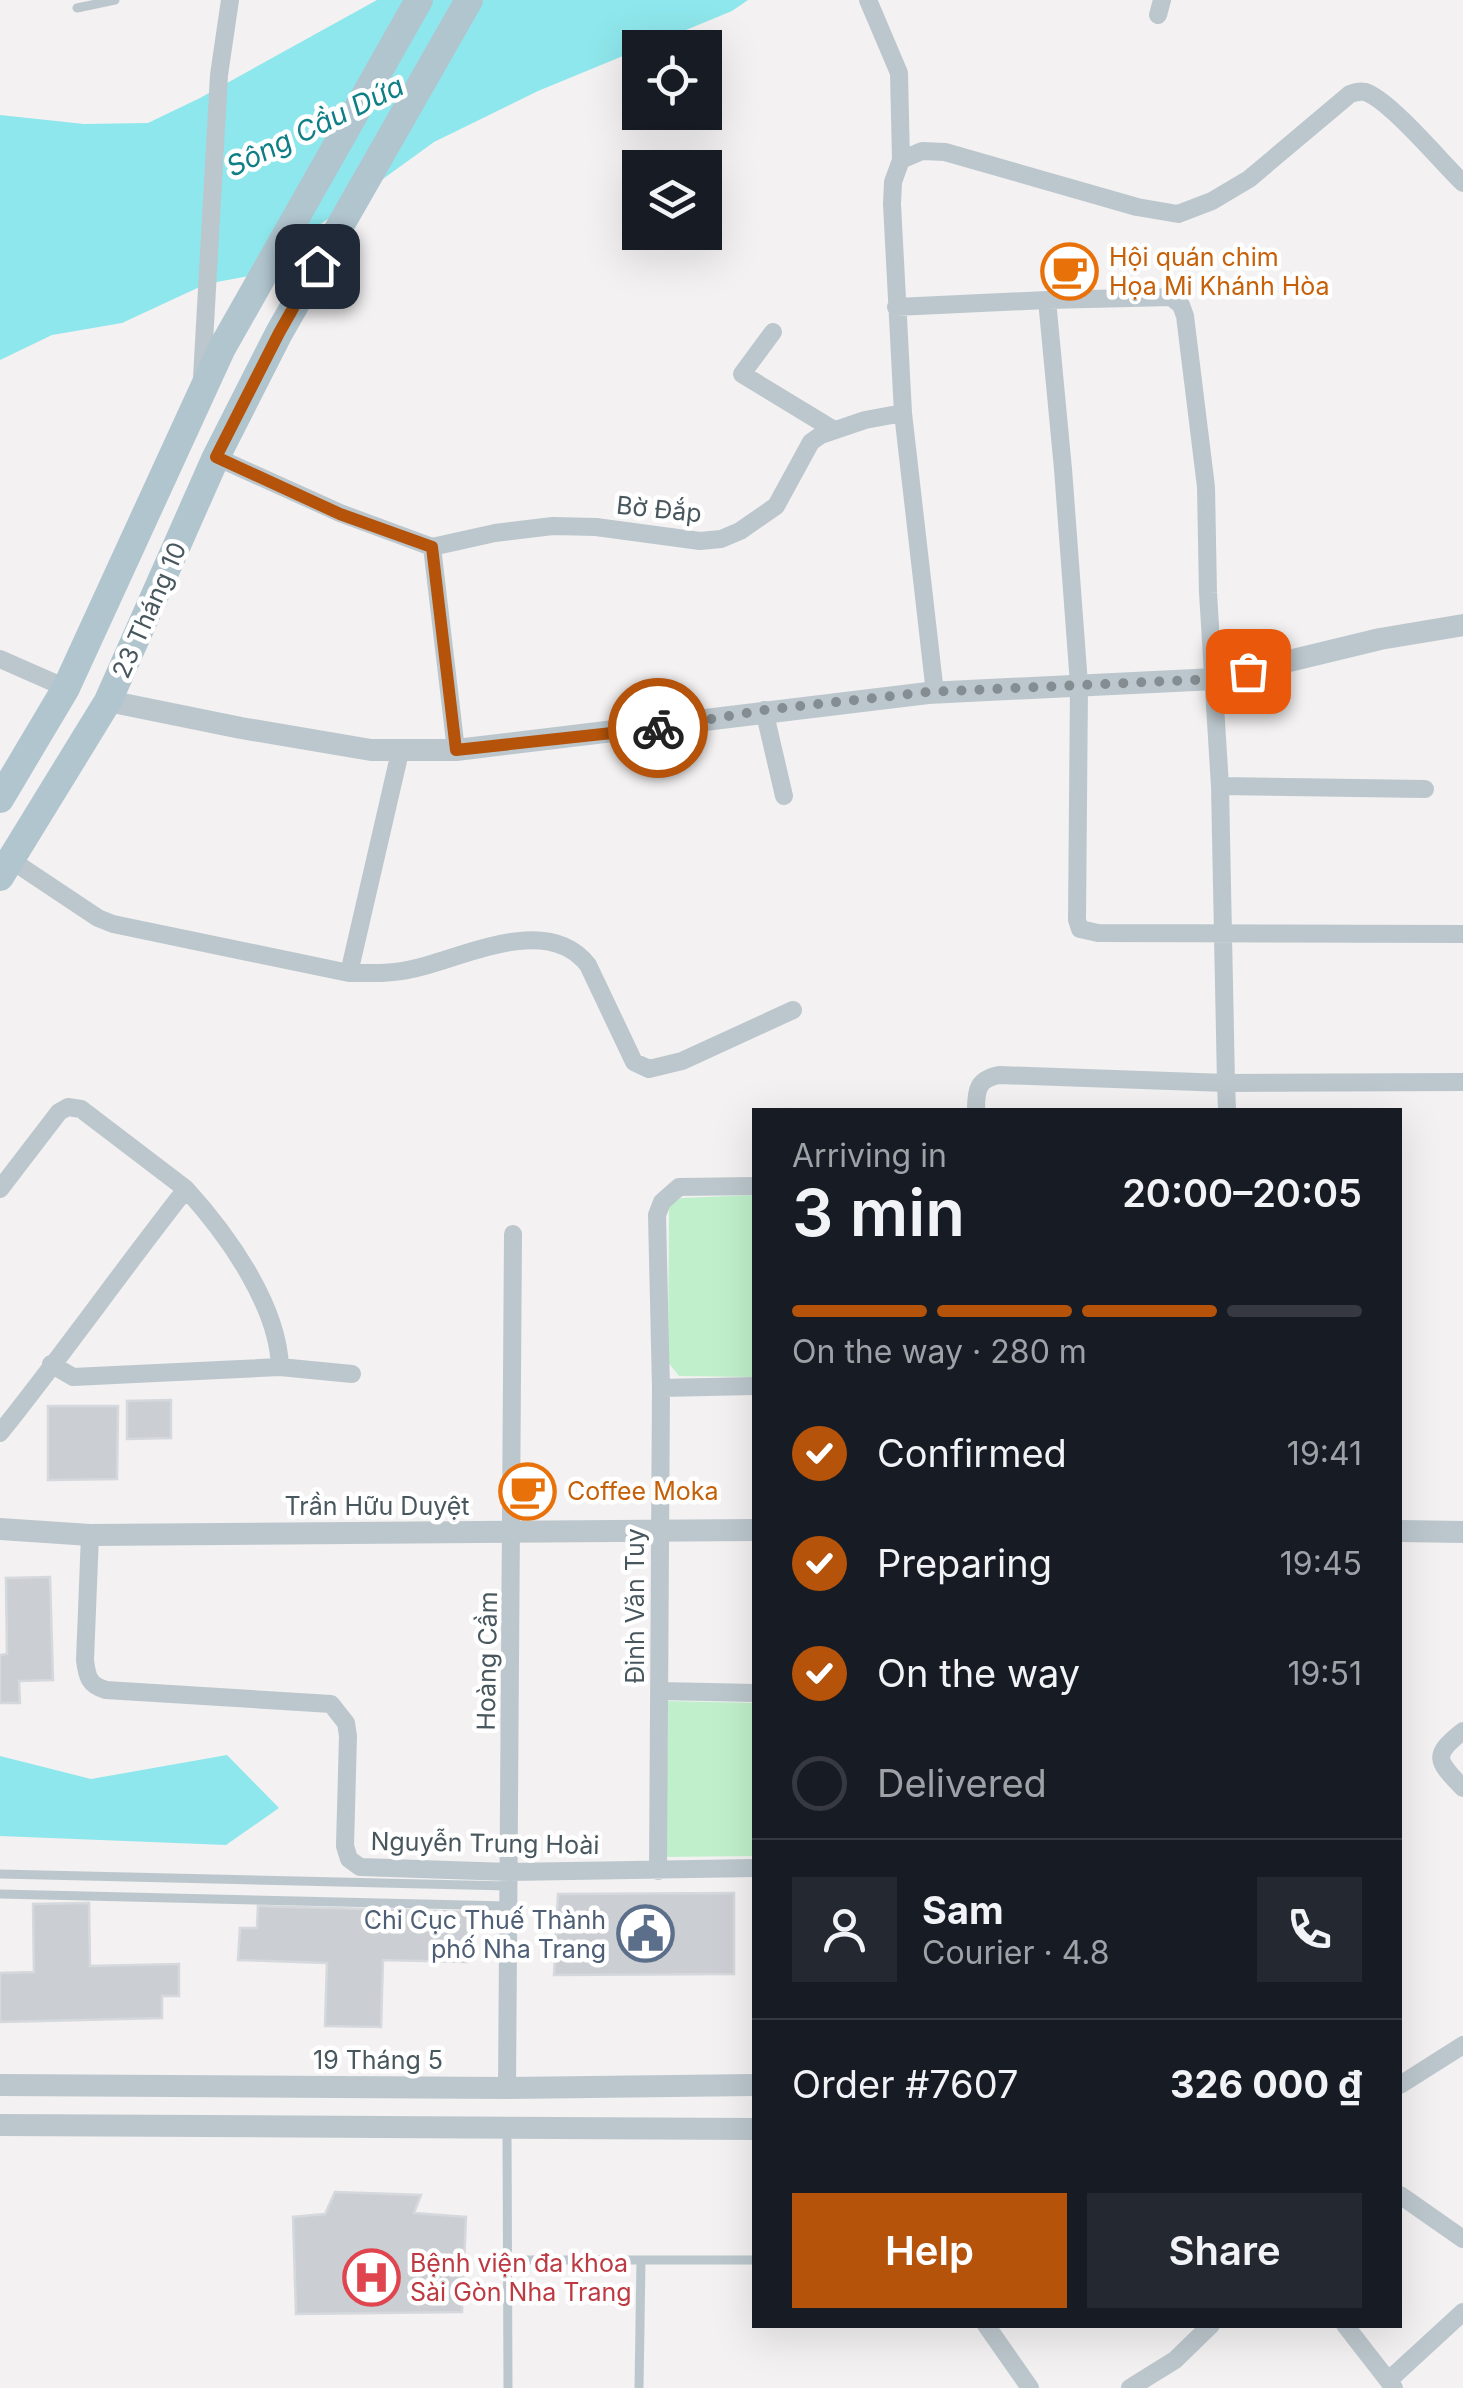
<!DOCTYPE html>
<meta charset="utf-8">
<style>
:root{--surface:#171b24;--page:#242831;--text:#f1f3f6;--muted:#9ea1a6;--line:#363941;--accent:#b45309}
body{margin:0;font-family:Inter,sans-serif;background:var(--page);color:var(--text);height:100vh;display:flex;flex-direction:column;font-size:38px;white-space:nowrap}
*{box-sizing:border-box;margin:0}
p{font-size:32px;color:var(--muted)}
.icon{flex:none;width:55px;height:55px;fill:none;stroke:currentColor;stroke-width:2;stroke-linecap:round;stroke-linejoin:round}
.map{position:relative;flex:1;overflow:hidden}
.drawer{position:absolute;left:752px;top:1108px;width:650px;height:1220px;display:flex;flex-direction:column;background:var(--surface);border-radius:0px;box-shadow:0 10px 40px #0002}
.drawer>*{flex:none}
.fabs{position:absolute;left:622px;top:30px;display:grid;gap:20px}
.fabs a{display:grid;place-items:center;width:100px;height:100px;border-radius:0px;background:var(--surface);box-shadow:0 10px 40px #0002;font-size:50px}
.pin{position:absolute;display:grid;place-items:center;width:85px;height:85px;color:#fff;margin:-42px;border-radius:20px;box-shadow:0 5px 15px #0006}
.courier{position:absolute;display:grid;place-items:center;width:100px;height:100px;margin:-50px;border:8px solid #b45309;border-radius:50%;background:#fff;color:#222;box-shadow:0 2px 12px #0007}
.summary em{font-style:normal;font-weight:600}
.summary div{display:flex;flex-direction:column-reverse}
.summary{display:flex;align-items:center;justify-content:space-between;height:170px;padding:0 40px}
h1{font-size:65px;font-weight:600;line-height:75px}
.bar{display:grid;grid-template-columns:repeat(4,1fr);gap:15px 10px;align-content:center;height:120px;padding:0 40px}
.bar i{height:12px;border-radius:8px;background:var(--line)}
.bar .current{background:var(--accent)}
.bar p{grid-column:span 4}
.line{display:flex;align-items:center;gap:25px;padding:0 40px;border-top:2px solid var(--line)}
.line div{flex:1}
.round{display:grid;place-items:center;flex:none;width:105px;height:105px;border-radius:0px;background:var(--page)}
ol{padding:0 40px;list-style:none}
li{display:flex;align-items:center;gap:30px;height:110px}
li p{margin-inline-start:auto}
li .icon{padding:10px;border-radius:50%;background:var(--accent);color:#fff;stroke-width:4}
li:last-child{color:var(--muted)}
li i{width:55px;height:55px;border:5px solid var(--line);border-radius:50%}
.button{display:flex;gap:20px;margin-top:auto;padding:20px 40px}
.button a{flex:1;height:115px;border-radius:0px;background:var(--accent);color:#fff;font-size:40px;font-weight:600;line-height:115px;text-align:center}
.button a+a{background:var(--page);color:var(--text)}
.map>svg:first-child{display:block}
</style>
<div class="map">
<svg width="1463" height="2388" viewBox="0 0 1463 2388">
<rect width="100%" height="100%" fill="#f3f1f1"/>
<!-- green -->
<path fill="#c0f0cb" d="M 755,1195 L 755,1377 L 679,1376 L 668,1362 L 669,1205 L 681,1198 Z
M 668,1701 L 755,1703 L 755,1856 L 666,1857 Z"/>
<!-- water -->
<path fill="#8ee7ec" d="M 377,0 L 748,0 L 732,11 L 538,91 L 434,142 L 249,276 L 206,284 L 122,323 L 52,335 L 0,360 L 0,115 L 84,124 L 148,123 L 200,98 Z
M 227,1755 L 279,1808 L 226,1845 L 0,1836 L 0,1756 L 91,1779 Z"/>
<!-- building -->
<path fill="#cbcfd3" stroke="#d5d8dc" stroke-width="2.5" d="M 171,1400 L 171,1438 L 127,1439 L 127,1401 Z
M 48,1406 L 118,1406 L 117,1479 L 48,1480 Z
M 50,1577 L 53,1680 L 19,1681 L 20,1703 L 0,1703 L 0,1655 L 7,1654 L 6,1578 Z
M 734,1893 L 734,1974 L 554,1975 L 558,1894 Z
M 89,1903 L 90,1966 L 179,1964 L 179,1996 L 162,1996 L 162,2018 L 0,2022 L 0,1973 L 34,1972 L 33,1904 Z
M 258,1906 L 468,1912 L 467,1962 L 383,1960 L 381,2027 L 325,2026 L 327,1963 L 238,1960 L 240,1928 L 257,1928 Z
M 335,2192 L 421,2195 L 414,2213 L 466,2217 L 462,2312 L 296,2314 L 293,2217 L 325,2214 Z"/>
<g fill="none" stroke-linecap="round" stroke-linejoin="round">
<!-- service -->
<path stroke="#bcc7cd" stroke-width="9" d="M 77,8 L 115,0
M 0,1874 L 509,1886
M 0,1894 L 507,1906
M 507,2131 L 508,2388
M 507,2260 L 755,2260
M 639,2388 L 641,2260"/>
<!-- minor -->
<path stroke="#bcc7cd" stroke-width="18" d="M 868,0 L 899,73 L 901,160
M 1158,15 L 1162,0
M 896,307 L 1047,300 L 1063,469 L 1079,684 L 1077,920 L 1080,929 L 1098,933 L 1463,934
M 773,332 L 742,374 L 834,430
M 202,378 L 219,75 L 230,0
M 903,413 L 892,204 L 893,182 L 901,160 L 922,151 L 945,152 L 1137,207 L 1178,214 L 1212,201 L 1249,179 L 1350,94 C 1356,92 1359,91 1365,92 C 1389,99 1443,164 1463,183
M 216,457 L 340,513 L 432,547 L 495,533 L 553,526 L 596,527 L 700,541 L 721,539 L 740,531 L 776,506 L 811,442 L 821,435 L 865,420 L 903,413 L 935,693
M 432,547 L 456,750
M 0,659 L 66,688
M 764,710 L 784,796
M 1220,786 L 1425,789
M 11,860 L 98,918 L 113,924 L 349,973 L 400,752
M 349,973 C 370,973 391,974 412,969 C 461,959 547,912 588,965 L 634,1062 L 649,1069 L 682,1061 L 793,1010
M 976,1110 C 976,1089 978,1079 999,1075 L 1226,1083 L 1220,786 L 1208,593 L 1206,487 L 1185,316 L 1181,305 L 1171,297 L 1047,300
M 1227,1110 L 1226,1083 L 1463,1082
M 0,1189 L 59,1112 L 68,1107 L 81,1109 L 186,1189
M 280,1367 L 352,1374
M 661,1388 L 755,1386
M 0,1433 C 64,1353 123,1269 186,1189 C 227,1234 278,1305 280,1367 L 73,1377 L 51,1364
M 90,1535 L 85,1660 C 87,1677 89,1685 106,1690 L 331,1704 L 346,1723 L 348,1736 L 345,1846 L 349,1859 L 360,1867 L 509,1872 L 755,1868
M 660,1691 L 755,1693
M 1463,1731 C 1431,1756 1437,1761 1463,1788
M 658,1871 L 661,1388 L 657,1215 L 662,1202 L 679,1187 L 755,1186
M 1400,2085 L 1463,2045
M 507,2088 L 513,1234
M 1400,2195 L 1463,2239
M 986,2325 L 1030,2388
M 1345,2325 L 1394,2388
M 1389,2380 L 1463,2312
M 1130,2388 L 1175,2360 L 1211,2325"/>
<!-- tertiary -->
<path stroke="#bcc7cd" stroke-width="22" d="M 108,701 L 241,728 L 371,750 L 456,750 L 928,693 L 1215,679 L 1380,639 L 1463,625
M 0,1529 L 90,1535 L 755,1530
M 1400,1531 L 1463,1532
M 0,2085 L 507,2088 L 755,2085
M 0,2125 L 755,2129"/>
<!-- primary -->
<path stroke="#b1c5cf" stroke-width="28" d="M 0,799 L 66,688 L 222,348 L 419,0
M 0,877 L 108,701 L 216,457 L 279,333 L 469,0"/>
</g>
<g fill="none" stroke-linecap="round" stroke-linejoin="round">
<!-- done -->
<path stroke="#848d91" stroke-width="10" stroke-dasharray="0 18" d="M 658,728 L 764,710 L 928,692 L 1215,679 L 1248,671"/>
<!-- route -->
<path stroke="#b45309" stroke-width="12" d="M 317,266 L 279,333 L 216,457 L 340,514 L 432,547 L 456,750 L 658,728"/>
</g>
<!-- icons -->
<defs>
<symbol id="cafe-ring" viewBox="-11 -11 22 22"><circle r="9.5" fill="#fff" stroke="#e8710a" stroke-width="1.5"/><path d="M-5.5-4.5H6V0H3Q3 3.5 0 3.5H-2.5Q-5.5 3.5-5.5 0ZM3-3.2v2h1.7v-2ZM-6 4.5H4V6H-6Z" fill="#e8710a"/></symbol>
<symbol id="civic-ring" viewBox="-11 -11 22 22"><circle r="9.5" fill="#fff" stroke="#5c6f8a" stroke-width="1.5"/><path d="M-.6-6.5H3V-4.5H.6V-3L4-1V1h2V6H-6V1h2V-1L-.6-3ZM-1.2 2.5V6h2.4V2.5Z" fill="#5c6f8a"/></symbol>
<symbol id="hospital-ring" viewBox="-11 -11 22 22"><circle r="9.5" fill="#fff" stroke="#e0444e" stroke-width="1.5"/><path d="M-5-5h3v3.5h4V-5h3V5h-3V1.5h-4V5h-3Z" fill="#e0444e"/></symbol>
</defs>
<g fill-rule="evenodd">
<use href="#cafe-ring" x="1038" y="240" width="63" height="63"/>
<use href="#cafe-ring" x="496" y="1460" width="63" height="63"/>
<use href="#civic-ring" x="614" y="1902" width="63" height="63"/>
<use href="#hospital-ring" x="340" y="2246" width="63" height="63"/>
</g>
<g text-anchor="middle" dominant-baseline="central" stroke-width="9" stroke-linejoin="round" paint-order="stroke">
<!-- food labels -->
<g font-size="25" fill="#c56008" stroke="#fff" text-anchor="start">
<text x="1109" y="257">Hội quán chim<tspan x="1109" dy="29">Họa Mi Khánh Hòa</tspan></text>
<text x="567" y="1491">Coffee Moka</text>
</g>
<!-- street labels -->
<g font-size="25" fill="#48575e" stroke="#fff">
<text transform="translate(659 509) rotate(6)">Bờ Đắp</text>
<text transform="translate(149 610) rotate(-66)">23 Tháng 10</text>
<text x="377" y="1506">Trần Hữu Duyệt</text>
<text transform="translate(635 1606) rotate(-90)">Đinh Văn Tuy</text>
<text transform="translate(487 1661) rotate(-89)">Hoàng Cầm</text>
<text transform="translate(485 1843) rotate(1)">Nguyễn Trung Hoài</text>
<text x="378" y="2060">19 Tháng 5</text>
</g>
<!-- service labels -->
<g font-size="25" fill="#4e5e75" stroke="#fff" text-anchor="end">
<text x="606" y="1920">Chi Cục Thuế Thành<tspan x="606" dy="29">phố Nha Trang</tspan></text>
</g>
<!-- health labels -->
<g font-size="25" fill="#be3a42" stroke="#fff" text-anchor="start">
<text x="410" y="2263">Bệnh viện đa khoa<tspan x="410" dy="29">Sài Gòn Nha Trang</tspan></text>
</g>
<!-- water labels -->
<g font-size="28" font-style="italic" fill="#0e7f86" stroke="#fff">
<text transform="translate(315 126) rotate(-26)">Sông Cầu Dứa</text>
</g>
</g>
</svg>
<div class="fabs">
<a><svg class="icon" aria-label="locate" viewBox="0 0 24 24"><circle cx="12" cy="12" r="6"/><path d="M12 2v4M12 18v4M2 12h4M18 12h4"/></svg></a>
<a><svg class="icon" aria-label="layers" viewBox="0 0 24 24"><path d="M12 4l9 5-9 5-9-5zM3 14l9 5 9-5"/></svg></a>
</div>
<div class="pin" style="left:1248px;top:671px;background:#ea580c"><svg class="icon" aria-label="bag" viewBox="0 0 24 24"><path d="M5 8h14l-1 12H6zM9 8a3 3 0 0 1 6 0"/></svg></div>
<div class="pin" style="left:317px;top:266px;background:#1f2937"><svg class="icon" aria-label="home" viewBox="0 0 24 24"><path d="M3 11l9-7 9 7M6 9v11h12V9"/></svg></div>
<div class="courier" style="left:658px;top:728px"><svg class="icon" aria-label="bike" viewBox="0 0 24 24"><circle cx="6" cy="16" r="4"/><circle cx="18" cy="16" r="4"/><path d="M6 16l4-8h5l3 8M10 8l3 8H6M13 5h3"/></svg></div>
<section class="drawer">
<div class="summary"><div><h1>3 min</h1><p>Arriving in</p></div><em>20:00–20:05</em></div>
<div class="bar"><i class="current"></i><i class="current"></i><i class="current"></i><i></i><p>On the way · 280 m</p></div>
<ol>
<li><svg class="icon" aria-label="check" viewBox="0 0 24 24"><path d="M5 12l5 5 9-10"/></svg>Confirmed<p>19:41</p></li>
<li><svg class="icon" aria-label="check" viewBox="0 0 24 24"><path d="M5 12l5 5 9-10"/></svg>Preparing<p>19:45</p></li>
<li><svg class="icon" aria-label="check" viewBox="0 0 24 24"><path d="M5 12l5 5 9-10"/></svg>On the way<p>19:51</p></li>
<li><i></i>Delivered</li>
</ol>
<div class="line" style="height:180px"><a class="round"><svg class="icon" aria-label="person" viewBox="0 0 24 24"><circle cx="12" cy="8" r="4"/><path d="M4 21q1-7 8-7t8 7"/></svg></a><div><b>Sam</b><p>Courier · 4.8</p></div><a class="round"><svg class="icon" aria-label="phone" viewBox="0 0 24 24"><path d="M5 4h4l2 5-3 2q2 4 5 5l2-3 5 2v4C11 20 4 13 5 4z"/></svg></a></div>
<div class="line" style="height:130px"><div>Order #7607</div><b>326 000 ₫</b></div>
<div class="button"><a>Help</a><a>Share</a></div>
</section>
</div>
